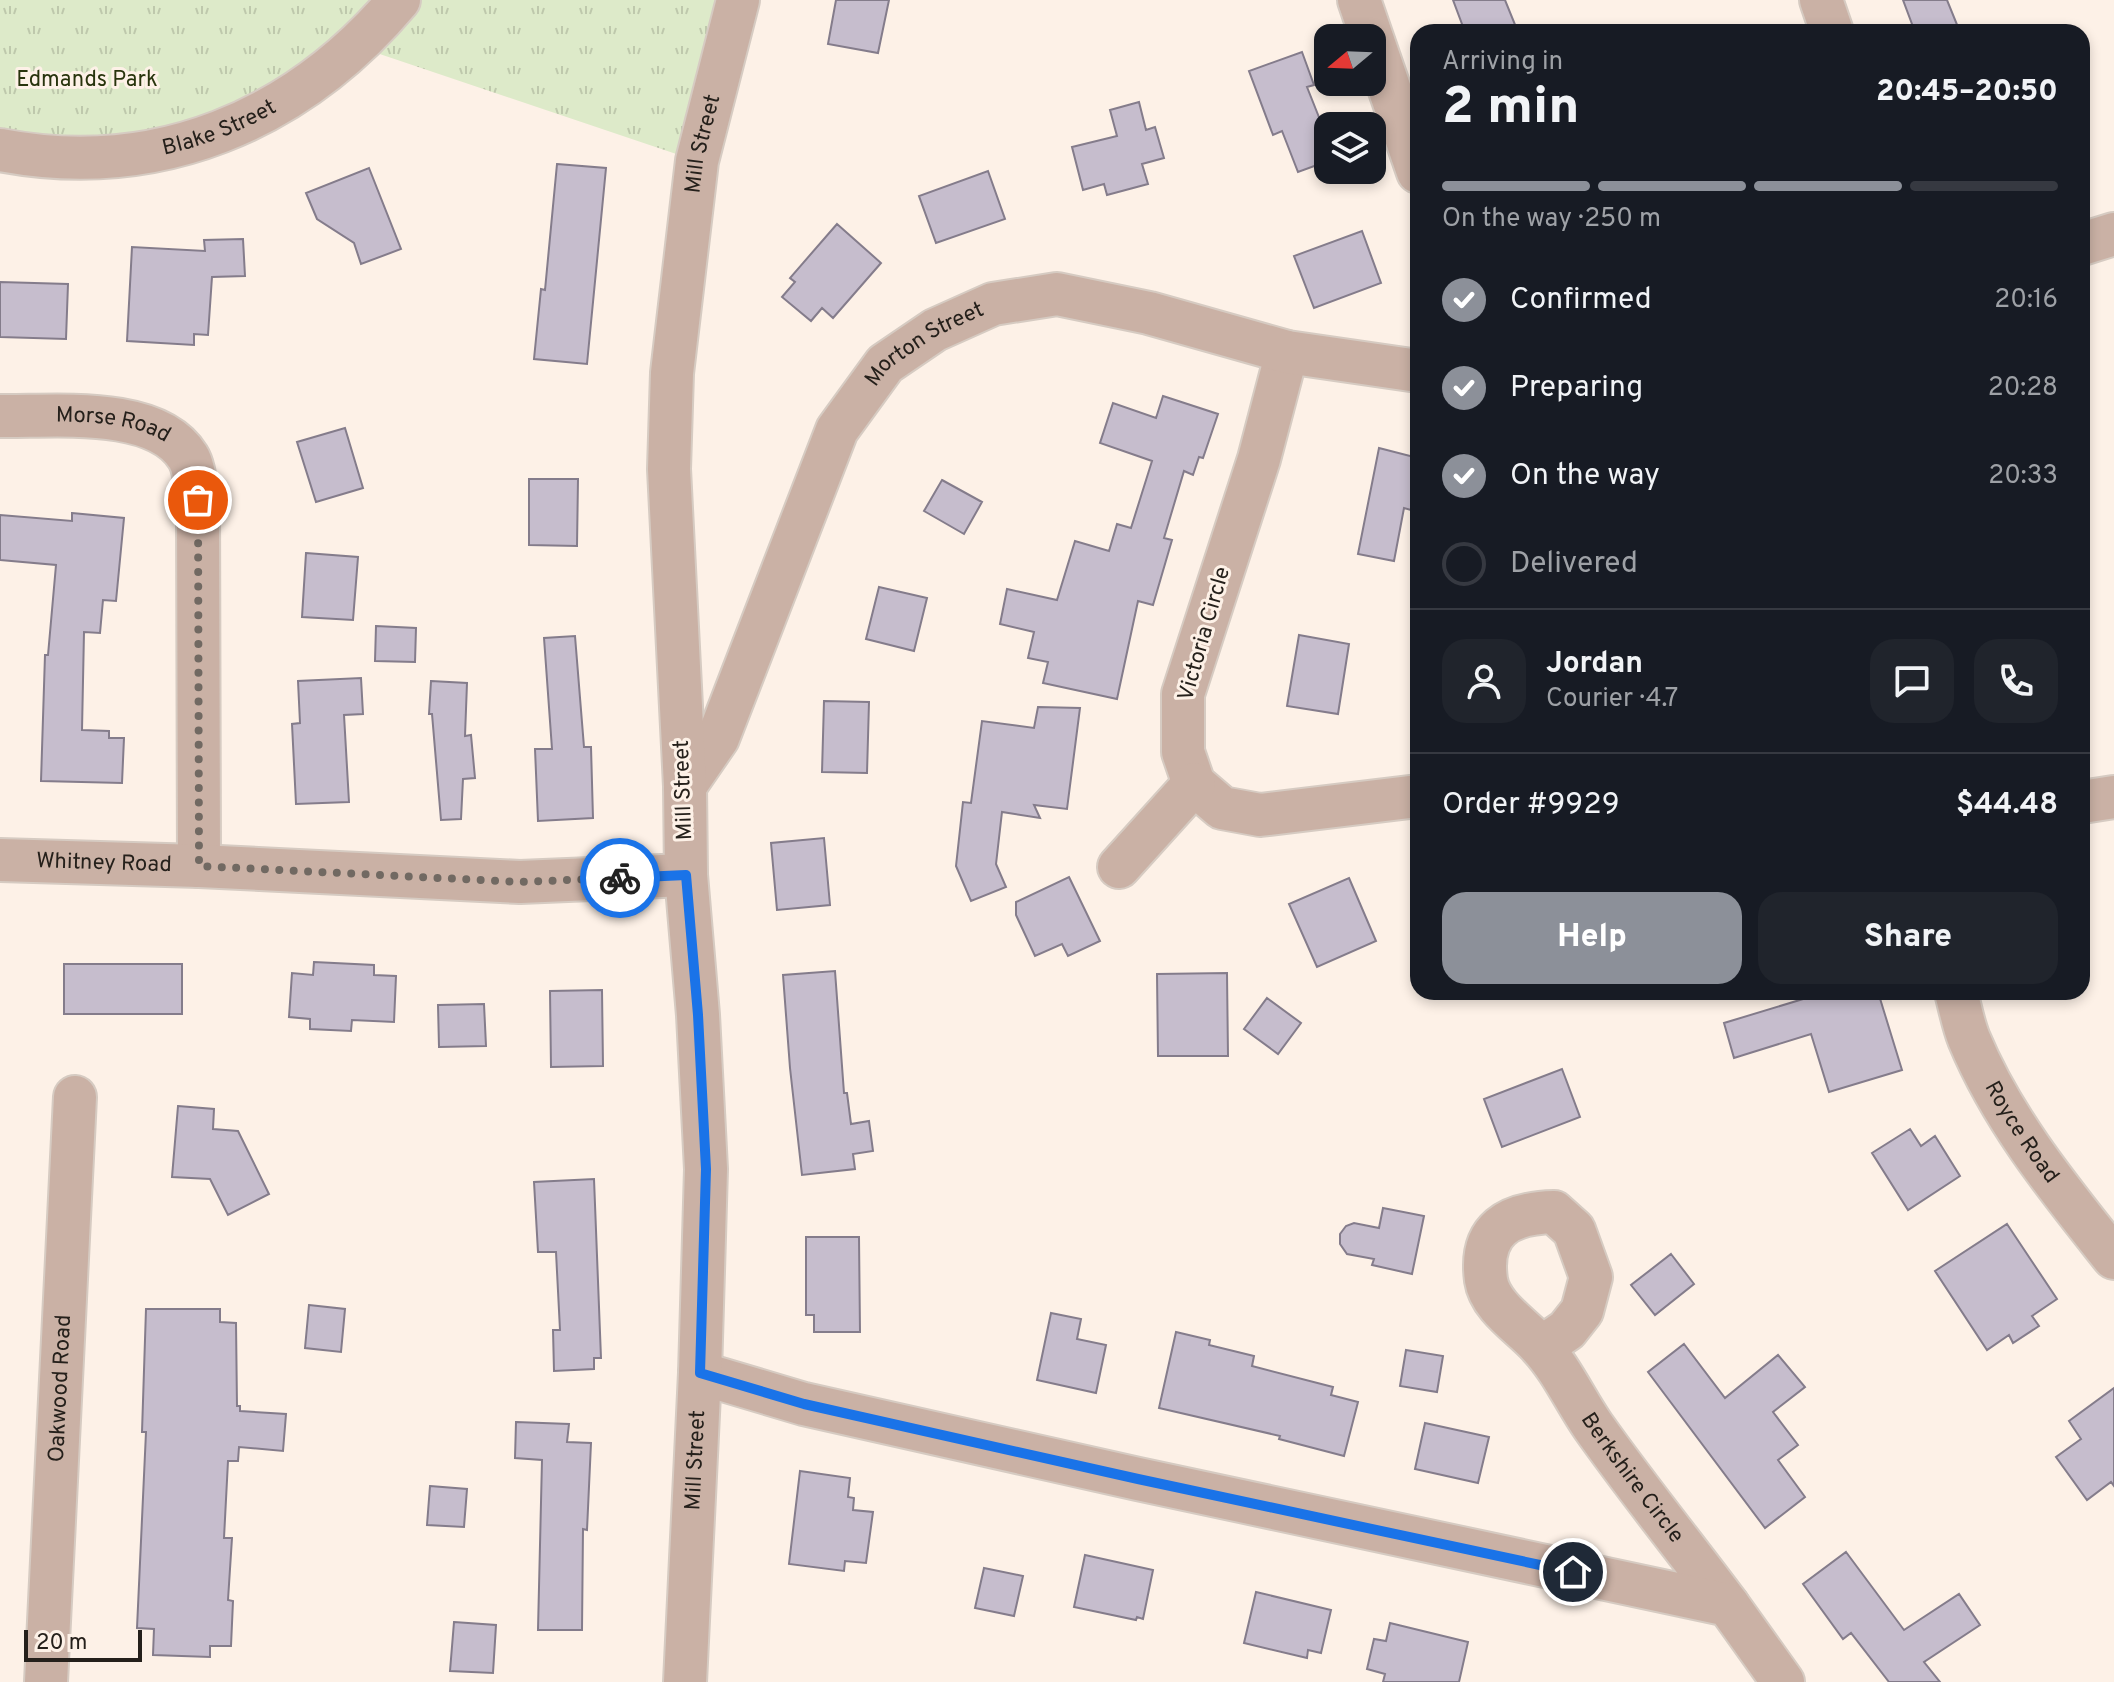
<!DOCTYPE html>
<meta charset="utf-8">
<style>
:root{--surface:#171b24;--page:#20242c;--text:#f1f3f6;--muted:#9ea1a6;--line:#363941;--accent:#8c9099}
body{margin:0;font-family:Overpass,sans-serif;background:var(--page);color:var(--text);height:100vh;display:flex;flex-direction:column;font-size:30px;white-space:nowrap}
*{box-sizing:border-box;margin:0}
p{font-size:26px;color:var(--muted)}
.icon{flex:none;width:44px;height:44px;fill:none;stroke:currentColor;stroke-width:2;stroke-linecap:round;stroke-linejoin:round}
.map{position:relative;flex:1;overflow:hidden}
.sheet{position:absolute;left:1410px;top:24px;width:680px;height:976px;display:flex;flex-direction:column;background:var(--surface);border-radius:24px;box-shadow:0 4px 12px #0003}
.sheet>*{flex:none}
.needle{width:52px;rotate:251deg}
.controls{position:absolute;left:1314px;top:24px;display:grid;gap:16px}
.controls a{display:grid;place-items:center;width:72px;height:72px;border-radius:16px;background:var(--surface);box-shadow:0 4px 12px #0003;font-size:40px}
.scale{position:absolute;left:24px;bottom:20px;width:118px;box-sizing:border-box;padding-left:8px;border:4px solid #25201b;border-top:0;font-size:22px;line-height:28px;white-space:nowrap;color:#25201b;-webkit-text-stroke:6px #fdf1e7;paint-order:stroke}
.pin{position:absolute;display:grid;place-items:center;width:68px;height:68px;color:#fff;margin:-34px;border:4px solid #fff;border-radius:50%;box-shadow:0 2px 8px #0007}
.courier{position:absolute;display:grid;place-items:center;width:80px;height:80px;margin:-40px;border:6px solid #1a73e8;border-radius:50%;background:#fff;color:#222;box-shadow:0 2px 10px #0007}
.headline em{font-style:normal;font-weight:800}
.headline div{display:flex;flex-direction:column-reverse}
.headline{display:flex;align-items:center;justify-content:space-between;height:136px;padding:0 32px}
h1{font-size:52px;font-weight:800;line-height:60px}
.bar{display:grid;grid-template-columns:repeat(4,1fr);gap:12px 8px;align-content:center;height:96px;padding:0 32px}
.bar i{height:10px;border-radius:6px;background:var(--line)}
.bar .active{background:var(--accent)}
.bar p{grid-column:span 4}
.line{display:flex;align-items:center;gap:20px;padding:0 32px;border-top:2px solid var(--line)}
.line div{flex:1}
.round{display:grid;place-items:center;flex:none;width:84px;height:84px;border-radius:24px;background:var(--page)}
ol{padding:0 32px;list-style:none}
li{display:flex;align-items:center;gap:24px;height:88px}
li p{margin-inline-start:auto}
li .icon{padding:8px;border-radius:50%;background:var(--accent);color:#fff;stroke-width:4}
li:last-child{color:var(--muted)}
li i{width:44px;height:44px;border:4px solid var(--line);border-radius:50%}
.button{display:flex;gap:16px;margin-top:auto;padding:16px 32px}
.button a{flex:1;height:92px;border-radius:24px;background:var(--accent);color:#fff;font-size:32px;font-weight:800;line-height:92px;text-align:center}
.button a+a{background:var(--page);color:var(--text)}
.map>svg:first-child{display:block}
</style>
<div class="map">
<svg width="2114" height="1682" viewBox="0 0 2114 1682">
<defs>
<pattern id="park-tufts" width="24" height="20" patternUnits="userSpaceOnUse" patternTransform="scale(2)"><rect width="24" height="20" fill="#ddeac9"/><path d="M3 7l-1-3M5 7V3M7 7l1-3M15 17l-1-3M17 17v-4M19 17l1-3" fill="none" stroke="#bec8ac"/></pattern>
</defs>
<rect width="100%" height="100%" fill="#fdf1e7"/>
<!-- park -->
<path fill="url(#park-tufts)" d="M 0,0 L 738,0 L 697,161 L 356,46 L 241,124 L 0,150 Z"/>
<!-- building -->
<path fill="#c6bdcd" stroke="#847c8b" stroke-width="2" d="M 836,0 L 889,0 L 878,53 L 828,44 Z
M 1453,0 L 1505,0 L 1518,32 L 1465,32 Z
M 1903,0 L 1947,0 L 1960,32 L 1915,32 Z
M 1302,52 L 1314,85 L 1307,87 L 1328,140 L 1328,161 L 1298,172 L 1282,131 L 1273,135 L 1249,71 Z
M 1139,102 L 1146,130 L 1155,127 L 1164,158 L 1142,164 L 1148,184 L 1107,195 L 1104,184 L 1083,190 L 1072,147 L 1117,136 L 1110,110 Z
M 557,164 L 606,168 L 587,364 L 534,359 L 541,289 L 545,290 Z
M 369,168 L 401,249 L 361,264 L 354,243 L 317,219 L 306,193 Z
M 988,171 L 1005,219 L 936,243 L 919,196 Z
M 837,224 L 881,263 L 833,318 L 822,308 L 811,321 L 782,297 L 795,282 L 790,278 Z
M 1362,231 L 1381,283 L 1314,308 L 1294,256 Z
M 243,239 L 245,276 L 212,277 L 208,335 L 194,334 L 194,345 L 127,341 L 132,247 L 205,251 L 204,240 Z
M 0,282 L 68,284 L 66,339 L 0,337 Z
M 1163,396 L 1218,414 L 1203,458 L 1199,457 L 1193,475 L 1184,471 L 1164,538 L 1172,540 L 1153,605 L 1138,601 L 1117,699 L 1043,683 L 1048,662 L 1028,658 L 1034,632 L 1000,624 L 1007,589 L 1057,600 L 1075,541 L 1109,551 L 1117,524 L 1131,528 L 1152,461 L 1100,443 L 1113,403 L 1156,418 Z
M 345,428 L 363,488 L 316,502 L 297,442 Z
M 1379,448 L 1418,458 L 1418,512 L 1404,508 L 1394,561 L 1358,554 Z
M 529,479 L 578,479 L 577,546 L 529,545 Z
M 942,480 L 982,502 L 964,534 L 924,511 Z
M 72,513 L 124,518 L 116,601 L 103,600 L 100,633 L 84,632 L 82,730 L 109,731 L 109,738 L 124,738 L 122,783 L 41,781 L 45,655 L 48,655 L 56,565 L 0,560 L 0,515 L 72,521 Z
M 306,553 L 358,557 L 353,620 L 302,617 Z
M 879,587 L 927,598 L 914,651 L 866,639 Z
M 376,626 L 416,628 L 415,662 L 375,661 Z
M 1299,635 L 1349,644 L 1338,714 L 1287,706 Z
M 575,636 L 584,747 L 591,747 L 593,818 L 538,821 L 535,749 L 552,749 L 544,638 Z
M 361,678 L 363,714 L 344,715 L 349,802 L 296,804 L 292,724 L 300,723 L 298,681 Z
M 431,681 L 467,683 L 465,736 L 471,735 L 475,778 L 463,779 L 461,819 L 441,820 L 432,714 L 429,714 Z
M 824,701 L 869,702 L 867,773 L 822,772 Z
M 1038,707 L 1080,708 L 1067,809 L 1034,805 L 1040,818 L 1002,812 L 996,864 L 1006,887 L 971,901 L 956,866 L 963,802 L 971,803 L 982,721 L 1034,728 Z
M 824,838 L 830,905 L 777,910 L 771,843 Z
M 1069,877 L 1100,941 L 1068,956 L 1062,944 L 1035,956 L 1016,915 L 1016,902 Z
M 1349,878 L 1376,941 L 1317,967 L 1289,904 Z
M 314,962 L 374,965 L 374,975 L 396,976 L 394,1022 L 352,1020 L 351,1031 L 310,1029 L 310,1019 L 289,1017 L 292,973 L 313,975 Z
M 64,964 L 182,964 L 182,1014 L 64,1014 Z
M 835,971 L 844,1093 L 847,1093 L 851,1124 L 869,1121 L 873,1151 L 853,1154 L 855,1169 L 802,1175 L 790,1068 L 783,975 Z
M 1227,973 L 1228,1056 L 1158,1056 L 1157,974 Z
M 602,990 L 603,1066 L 551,1067 L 550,991 Z
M 1801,992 L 1878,992 L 1902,1070 L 1829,1092 L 1811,1034 L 1734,1058 L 1724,1023 L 1803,999 Z
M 1267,998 L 1301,1023 L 1278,1054 L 1244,1029 Z
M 484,1004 L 486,1046 L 439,1047 L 438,1005 Z
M 1562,1069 L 1580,1117 L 1502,1147 L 1484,1099 Z
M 178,1106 L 214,1109 L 213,1129 L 238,1131 L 269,1194 L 228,1215 L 210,1179 L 172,1177 Z
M 1910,1129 L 1921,1146 L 1935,1136 L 1960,1176 L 1908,1210 L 1872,1153 Z
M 594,1179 L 601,1358 L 594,1358 L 594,1369 L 554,1371 L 553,1330 L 560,1330 L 556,1252 L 538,1252 L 534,1182 Z
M 1383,1208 L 1424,1216 L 1412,1274 L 1372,1265 L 1374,1259 L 1347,1254 L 1340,1244 L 1340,1234 L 1346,1226 L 1354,1223 L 1379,1228 Z
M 2007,1224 L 2057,1299 L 2032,1316 L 2039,1326 L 2013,1343 L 2009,1335 L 1987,1350 L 1935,1271 Z
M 806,1237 L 859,1237 L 860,1332 L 814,1332 L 814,1315 L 806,1315 Z
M 1671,1254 L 1694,1284 L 1655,1315 L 1631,1285 Z
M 309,1305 L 345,1309 L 341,1352 L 305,1348 Z
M 146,1309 L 220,1309 L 220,1322 L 236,1323 L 237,1406 L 240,1406 L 240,1411 L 286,1414 L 283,1451 L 239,1447 L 238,1461 L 228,1461 L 224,1538 L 232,1538 L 228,1600 L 233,1601 L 231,1646 L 210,1646 L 210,1657 L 153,1655 L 154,1629 L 137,1628 L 146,1432 L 142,1432 Z
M 1051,1313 L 1081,1319 L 1077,1339 L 1106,1345 L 1096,1393 L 1037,1380 Z
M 1176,1332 L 1210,1340 L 1209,1345 L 1254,1356 L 1252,1366 L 1333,1387 L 1331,1395 L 1358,1402 L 1344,1456 L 1279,1439 L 1280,1436 L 1159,1408 Z
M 1684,1344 L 1725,1398 L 1778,1355 L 1805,1387 L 1773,1412 L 1798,1445 L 1778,1460 L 1805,1497 L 1765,1528 L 1648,1372 Z
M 1406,1350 L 1443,1356 L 1437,1392 L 1400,1386 Z
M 2114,1388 L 2114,1486 L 2111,1482 L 2087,1500 L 2056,1457 L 2081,1439 L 2069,1421 Z
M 516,1422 L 569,1424 L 567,1442 L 591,1443 L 587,1530 L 583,1529 L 582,1630 L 538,1630 L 542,1460 L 515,1458 Z
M 1425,1423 L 1489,1437 L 1478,1483 L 1415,1469 Z
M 800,1471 L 850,1478 L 848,1497 L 854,1498 L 853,1510 L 873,1512 L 866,1563 L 845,1561 L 844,1571 L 789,1564 Z
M 430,1486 L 467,1489 L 464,1527 L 427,1525 Z
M 1846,1552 L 1904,1630 L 1959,1594 L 1980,1625 L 1924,1662 L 1940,1682 L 1889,1682 L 1851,1633 L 1843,1639 L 1803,1584 Z
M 1085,1555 L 1153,1570 L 1143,1619 L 1137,1617 L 1136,1620 L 1074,1607 Z
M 984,1568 L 1023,1576 L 1014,1616 L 975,1608 Z
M 1256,1592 L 1331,1610 L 1321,1653 L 1308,1650 L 1307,1658 L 1244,1643 Z
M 454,1622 L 496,1625 L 493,1673 L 450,1671 Z
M 1390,1623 L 1468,1642 L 1459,1682 L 1383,1682 L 1385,1674 L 1367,1669 L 1374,1639 L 1386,1641 Z"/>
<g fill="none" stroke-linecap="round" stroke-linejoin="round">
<defs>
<g id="minor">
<path d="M 1359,0 L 1418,172"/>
<path d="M 1821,0 L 1832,32"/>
<path id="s1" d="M 0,150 C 157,180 297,121 399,0"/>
<path d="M 2082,244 L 2114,234"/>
<path d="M 1287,352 L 1259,459 L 1183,694 L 1183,752 L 1194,784 L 1222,808 L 1260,815 L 1418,796"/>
<path id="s2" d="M 0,416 C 53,417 156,405 188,457 C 195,468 195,487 198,500 L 199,866"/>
<path id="s3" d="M 685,786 L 718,738 L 837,430 L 885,364 L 935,330 L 993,304 L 1057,294 L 1149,313 L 1287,352 L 1418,371"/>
<path d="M 2082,802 L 2114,797"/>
<path id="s4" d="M 0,860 L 199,866 L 520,882 L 686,875"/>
<path d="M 1119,867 L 1194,784"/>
<path id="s5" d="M 1956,992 C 1960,1007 1963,1024 1969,1039 C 2003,1121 2060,1190 2114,1258"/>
<path id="s6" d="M 1542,1347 L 1567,1330 L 1582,1311 L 1591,1277 L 1574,1230 L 1554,1212 C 1509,1213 1479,1229 1486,1280 C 1490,1307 1522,1326 1539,1345 C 1561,1368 1575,1400 1593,1426 C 1636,1487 1684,1546 1728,1605"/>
<path d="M 700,1373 L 804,1404 L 1138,1479 L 1728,1605 L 1783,1682"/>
<path id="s7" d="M 46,1682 L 75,1097"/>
<path id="s8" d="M 685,1682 L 700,1373 L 706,1169 L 698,1015 L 686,875 L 685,786 L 669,469 L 672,373 L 697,161 L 738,0"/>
</g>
</defs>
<!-- minor casing -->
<use href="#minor" stroke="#d6cbc2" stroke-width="46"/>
<!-- minor -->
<use href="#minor" stroke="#cab1a5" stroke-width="42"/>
</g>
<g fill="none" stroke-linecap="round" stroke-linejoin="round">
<!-- done -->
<path stroke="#716962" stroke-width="8" stroke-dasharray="0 14.4" d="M 198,500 L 199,866 L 520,882 L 620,878"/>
<!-- route -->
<path stroke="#1a73e8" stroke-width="10" d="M 620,878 L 686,875 L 698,1015 L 706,1169 L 700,1373 L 804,1404 L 1138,1479 L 1573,1572"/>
</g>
<g text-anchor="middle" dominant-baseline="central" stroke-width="6" stroke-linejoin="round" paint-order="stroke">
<!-- park labels -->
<g font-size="22" fill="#28340d" stroke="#fdf1e7">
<text x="87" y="80">Edmands Park</text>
</g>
<!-- street labels -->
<g font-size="22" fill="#25201b" stroke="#fdf1e7">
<text stroke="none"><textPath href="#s1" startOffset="224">Blake Street</textPath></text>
<text stroke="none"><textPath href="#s8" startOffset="1542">Mill Street</textPath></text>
<text stroke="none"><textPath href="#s3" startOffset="514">Morton Street</textPath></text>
<text stroke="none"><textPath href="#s2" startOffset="114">Morse Road</textPath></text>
<text transform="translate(1205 634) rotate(-74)">Victoria Circle</text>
<text transform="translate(684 790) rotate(-92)">Mill Street</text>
<text stroke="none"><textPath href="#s4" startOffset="104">Whitney Road</textPath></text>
<text stroke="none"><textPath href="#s5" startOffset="156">Royce Road</textPath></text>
<text stroke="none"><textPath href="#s7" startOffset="294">Oakwood Road</textPath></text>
<text stroke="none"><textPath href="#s8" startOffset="222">Mill Street</textPath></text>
<text stroke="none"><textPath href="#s6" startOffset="528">Berkshire Circle</textPath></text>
</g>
</g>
</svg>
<div class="controls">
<a><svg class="needle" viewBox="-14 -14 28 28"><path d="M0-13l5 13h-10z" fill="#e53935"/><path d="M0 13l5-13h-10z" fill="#9ea1a6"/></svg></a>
<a><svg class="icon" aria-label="layers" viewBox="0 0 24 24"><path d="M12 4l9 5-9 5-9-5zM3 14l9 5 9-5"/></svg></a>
</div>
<div class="scale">20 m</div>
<div class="pin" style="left:198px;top:500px;background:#ea580c"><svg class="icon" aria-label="bag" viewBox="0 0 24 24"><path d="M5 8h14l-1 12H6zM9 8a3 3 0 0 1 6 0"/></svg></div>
<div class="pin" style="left:1573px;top:1572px;background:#1f2937"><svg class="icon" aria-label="home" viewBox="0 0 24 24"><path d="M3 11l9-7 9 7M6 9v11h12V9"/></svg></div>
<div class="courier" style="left:620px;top:878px"><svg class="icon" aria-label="bike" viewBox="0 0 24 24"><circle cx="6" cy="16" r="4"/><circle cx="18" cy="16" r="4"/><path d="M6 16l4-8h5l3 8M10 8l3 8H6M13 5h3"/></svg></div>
<section class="sheet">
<div class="headline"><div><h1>2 min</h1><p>Arriving in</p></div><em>20:45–20:50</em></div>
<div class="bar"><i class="active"></i><i class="active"></i><i class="active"></i><i></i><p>On the way · 250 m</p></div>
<ol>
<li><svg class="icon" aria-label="check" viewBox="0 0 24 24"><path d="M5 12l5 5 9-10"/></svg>Confirmed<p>20:16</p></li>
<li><svg class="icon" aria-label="check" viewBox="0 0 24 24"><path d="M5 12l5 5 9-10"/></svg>Preparing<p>20:28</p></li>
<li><svg class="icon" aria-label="check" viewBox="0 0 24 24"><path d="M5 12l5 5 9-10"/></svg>On the way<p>20:33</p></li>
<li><i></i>Delivered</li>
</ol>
<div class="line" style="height:144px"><a class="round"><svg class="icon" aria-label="person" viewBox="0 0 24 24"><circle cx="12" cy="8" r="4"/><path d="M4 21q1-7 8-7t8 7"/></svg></a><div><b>Jordan</b><p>Courier · 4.7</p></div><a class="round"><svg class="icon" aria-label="chat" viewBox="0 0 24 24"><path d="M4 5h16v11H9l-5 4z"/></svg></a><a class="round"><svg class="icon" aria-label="phone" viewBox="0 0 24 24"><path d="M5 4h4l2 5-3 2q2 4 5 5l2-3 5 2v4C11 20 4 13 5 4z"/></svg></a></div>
<div class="line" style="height:104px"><div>Order #9929</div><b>$44.48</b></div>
<div class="button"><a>Help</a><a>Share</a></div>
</section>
</div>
